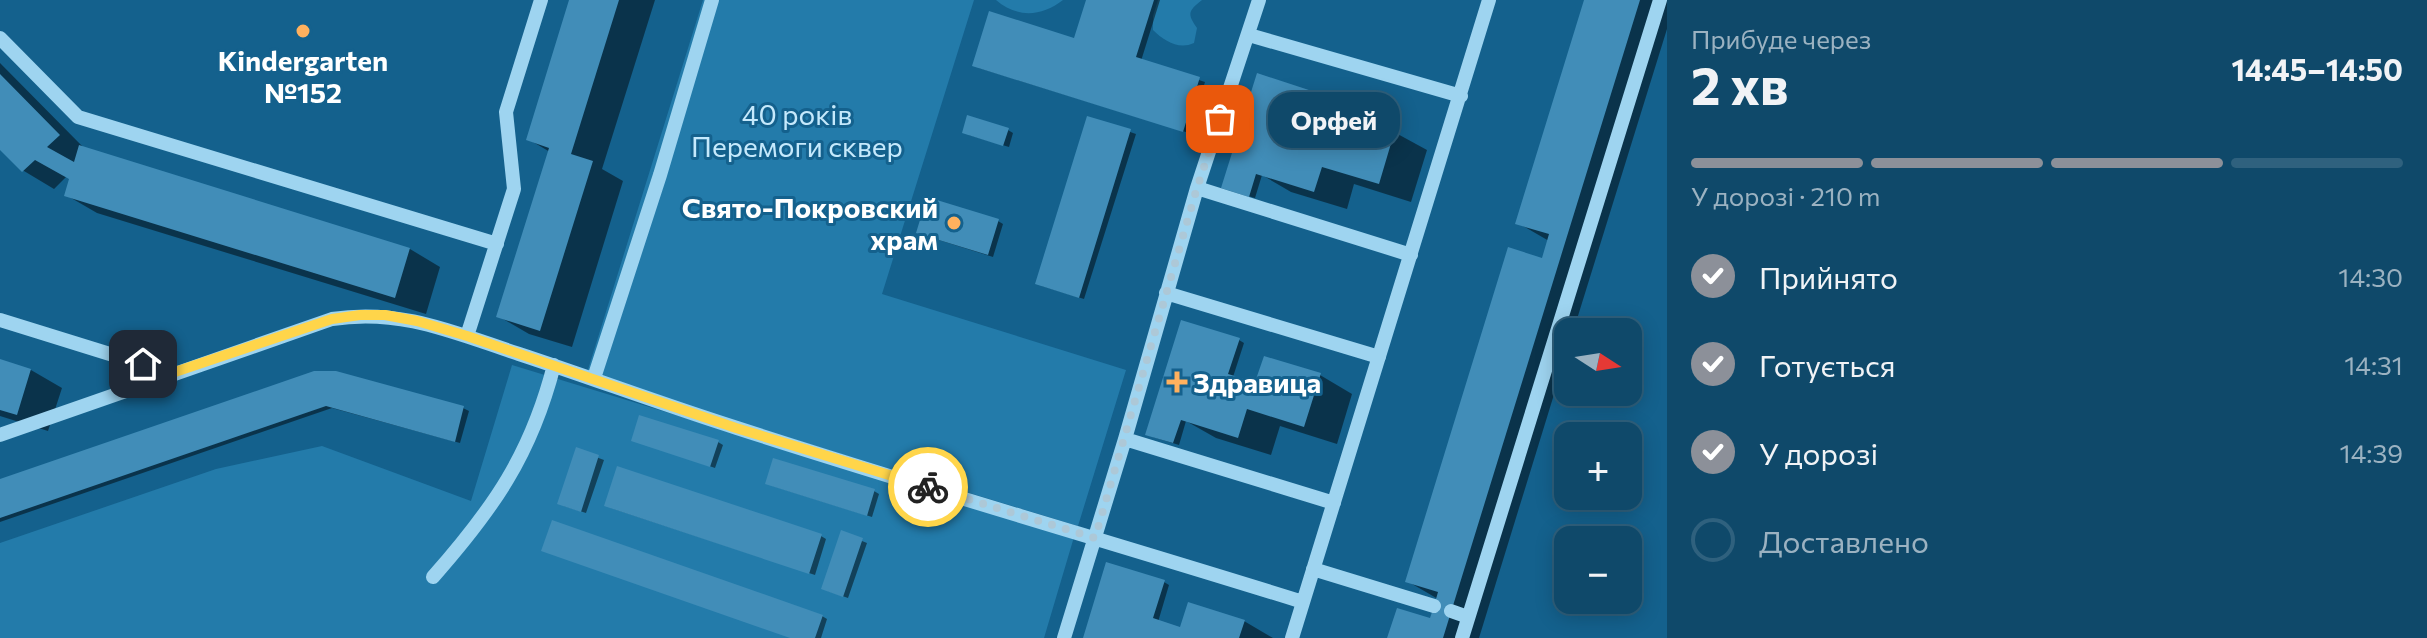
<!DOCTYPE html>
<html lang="uk">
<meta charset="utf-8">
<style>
:root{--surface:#0f496a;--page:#1d5372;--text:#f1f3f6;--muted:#9bb2c1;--line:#2f617e;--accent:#8c9099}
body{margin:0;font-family:Commissioner,sans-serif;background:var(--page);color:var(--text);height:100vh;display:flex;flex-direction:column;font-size:30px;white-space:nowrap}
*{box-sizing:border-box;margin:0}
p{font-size:26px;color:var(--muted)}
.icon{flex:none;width:44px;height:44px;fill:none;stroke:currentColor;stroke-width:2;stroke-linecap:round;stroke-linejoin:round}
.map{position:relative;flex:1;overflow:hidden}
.panel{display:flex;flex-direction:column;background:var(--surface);width:760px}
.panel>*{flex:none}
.needle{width:52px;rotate:102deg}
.fabs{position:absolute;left:1554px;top:318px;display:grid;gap:16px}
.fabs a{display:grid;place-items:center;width:88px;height:88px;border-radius:16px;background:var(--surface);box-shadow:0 4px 20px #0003,0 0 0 2px var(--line);font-size:40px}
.pin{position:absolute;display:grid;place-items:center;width:68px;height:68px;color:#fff;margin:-34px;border-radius:16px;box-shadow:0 4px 12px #0006}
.courier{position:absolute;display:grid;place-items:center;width:80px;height:80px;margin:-40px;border:6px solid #ffd54a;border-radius:50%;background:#fff;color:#222;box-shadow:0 2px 10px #0007}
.bubble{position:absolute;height:56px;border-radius:24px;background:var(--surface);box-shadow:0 4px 20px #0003,0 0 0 2px var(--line);font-size:26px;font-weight:700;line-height:56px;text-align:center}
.headline em{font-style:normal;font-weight:700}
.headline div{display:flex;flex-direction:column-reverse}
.headline{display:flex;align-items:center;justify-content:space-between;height:136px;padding:0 24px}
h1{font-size:52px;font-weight:700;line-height:60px}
.bar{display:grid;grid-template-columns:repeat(4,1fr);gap:12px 8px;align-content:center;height:96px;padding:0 24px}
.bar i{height:10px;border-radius:6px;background:var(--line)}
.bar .active{background:var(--accent)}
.bar p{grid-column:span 4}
ol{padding:0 24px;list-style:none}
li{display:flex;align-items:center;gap:24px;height:88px}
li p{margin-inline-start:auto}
li .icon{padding:8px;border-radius:50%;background:var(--accent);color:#fff;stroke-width:4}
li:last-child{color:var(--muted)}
li i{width:44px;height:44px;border:4px solid var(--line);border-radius:50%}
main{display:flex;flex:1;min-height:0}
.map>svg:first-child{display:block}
</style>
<main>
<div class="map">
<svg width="1667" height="638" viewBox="0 0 1667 638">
<rect width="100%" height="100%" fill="#14618d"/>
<!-- green -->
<path fill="#237baa" d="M 703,0 L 974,0 L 882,294 L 1126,370 L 1078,526 L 586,376 Z
M 996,0 L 1063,0 C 1041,17 1017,18 996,0 Z
M 1158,0 L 1202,0 C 1188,11 1187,14 1197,28 L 1194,43 C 1179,50 1164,41 1153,30 L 1153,16 Z
M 512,365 L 1074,537 L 1044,638 L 0,638 L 0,543 L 216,469 L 322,446 L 471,501 Z"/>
<!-- shadow -->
<path fill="#0007" d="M 571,0 L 655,0 L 602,169 L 623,181 L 572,347 L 529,334 L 498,316 L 550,152 L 528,139 Z
M 1088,0 L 1160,0 L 1141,61 L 1205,82 L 1189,133 L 979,68 L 1076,40 Z
M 1586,0 L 1667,0 L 1667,29 L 1573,332 L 1568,332 L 1568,349 L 1479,638 L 1389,638 L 1432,621 L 1438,599 L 1407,581 L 1543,260 L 1549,241 L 1518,223 Z
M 0,63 L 85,149 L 410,249 L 440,267 L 426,314 L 97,213 L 66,195 L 71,179 L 67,176 L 54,189 L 24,171 L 0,147 Z
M 1258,76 L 1320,96 L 1309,129 L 1333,136 L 1394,132 L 1427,150 L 1411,202 L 1354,184 L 1347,209 L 1291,192 L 1262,175 L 1255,198 L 1228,190 Z
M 1089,118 L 1136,134 L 1084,299 L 1042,286 Z
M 1008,130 L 1013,133 L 1009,147 L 969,135 Z
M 998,221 L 1003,224 L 993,257 L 923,235 Z
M 1239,340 L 1244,343 L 1233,377 L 1257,385 L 1320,375 L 1352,394 L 1337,444 L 1280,426 L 1271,455 L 1216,438 L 1186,421 L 1179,445 L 1153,437 Z
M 0,361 L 31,370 L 62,388 L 48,431 L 0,416 Z
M 314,373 L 463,408 L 469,411 L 460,443 L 332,408 L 0,522 L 0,481 Z
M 633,440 L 718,442 L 723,445 L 715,468 Z
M 577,450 L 604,460 L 586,513 L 564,506 Z
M 773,486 L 874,491 L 879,494 L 872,517 Z
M 611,508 L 821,536 L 826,539 L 815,575 Z
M 842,533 L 867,543 L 848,598 L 828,591 Z
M 1164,582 L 1169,585 L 1158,622 L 1182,629 L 1244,621 L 1273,638 L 1085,638 Z
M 822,616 L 827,619 L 821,638 L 792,638 Z"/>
<!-- building -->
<path fill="#418db8" d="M 569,0 L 619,0 L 571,154 L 593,161 L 540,331 L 496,317 L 549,148 L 526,140 Z
M 1086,0 L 1154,0 L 1136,57 L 1200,77 L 1183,132 L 972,66 L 989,11 L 1074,38 Z
M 1584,0 L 1640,0 L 1443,638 L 1387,638 L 1397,608 L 1430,618 L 1434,606 L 1438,592 L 1405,582 L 1508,247 L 1542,258 L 1549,234 L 1515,224 Z
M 1257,73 L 1315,92 L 1305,126 L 1332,134 L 1338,112 L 1395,130 L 1379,184 L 1322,167 L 1314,192 L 1256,174 L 1249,197 L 1221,188 Z
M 0,74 L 60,135 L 47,147 L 74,162 L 79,145 L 410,248 L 395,298 L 64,196 L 69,179 L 35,160 L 22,172 L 0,150 Z
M 967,115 L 1009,128 L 1003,146 L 962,133 Z
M 1087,116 L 1131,129 L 1079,298 L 1035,284 Z
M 927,197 L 999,219 L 988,255 L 916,233 Z
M 1181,320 L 1240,338 L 1228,374 L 1255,382 L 1264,356 L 1321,373 L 1304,427 L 1247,409 L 1238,438 L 1181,420 L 1173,443 L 1145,435 Z
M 0,359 L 31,369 L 17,415 L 0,410 Z
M 314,371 L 336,371 L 464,406 L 455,442 L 326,406 L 0,518 L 0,479 Z
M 639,415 L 719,440 L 710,467 L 631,441 Z
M 576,447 L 599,455 L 581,512 L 557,504 Z
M 773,458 L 875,489 L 867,516 L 765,484 Z
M 617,466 L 822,534 L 809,574 L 604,506 Z
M 552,520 L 823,615 L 815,638 L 790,638 L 541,551 Z
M 841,530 L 863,538 L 843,597 L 821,589 Z
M 1106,562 L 1165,580 L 1153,618 L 1180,627 L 1188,602 L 1245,620 L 1239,638 L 1083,638 Z"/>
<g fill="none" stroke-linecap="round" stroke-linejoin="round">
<!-- minor -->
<path stroke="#9ed4f0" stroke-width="14" d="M 1249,35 L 1461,96
M 0,38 L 78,117 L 497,244
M 1197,188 L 1411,255
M 1166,293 L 1379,357
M 0,320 L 171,373
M 467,336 L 514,189 L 506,112 L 541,0
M 594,378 L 660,175 L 712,0
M 0,435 L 332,319 C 401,308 455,333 519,354 C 592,378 664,405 737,428 C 925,489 1114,543 1303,602
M 1125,439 L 1334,503
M 1313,569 L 1434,606
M 433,577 C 493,509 531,455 554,365
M 1451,611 L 1468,617
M 1064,638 L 1125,439 L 1197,188 L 1259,0
M 1292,638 L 1489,0
M 1462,638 L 1660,0"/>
</g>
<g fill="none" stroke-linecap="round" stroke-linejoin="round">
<!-- done -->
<path stroke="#adc8d7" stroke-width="8" stroke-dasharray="0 14.4" d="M 928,487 L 1095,538 L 1197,188 L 1220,119"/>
<!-- route -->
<path stroke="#ffd54a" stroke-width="10" d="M 143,364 L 172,373 L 332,319 L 360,315 L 385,315 L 417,321 L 467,336 L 736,428 L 928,487"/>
</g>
<!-- markers -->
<g fill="#ffb15e" stroke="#14618d" stroke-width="3">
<circle cx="303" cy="31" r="8"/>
<circle cx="954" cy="223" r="8"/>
<path d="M1173 370h8v8h8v8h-8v8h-8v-8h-8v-8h8z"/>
</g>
<g text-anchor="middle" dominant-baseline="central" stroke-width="6" stroke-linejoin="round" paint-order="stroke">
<!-- poi labels -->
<g font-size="28" font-weight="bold" fill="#fff" stroke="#14618d">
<text x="303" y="60">Kindergarten<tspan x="303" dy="32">№152</tspan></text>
<text x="938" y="207" text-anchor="end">Свято-Покровский<tspan x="938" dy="32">храм</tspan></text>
<text x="1193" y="382" text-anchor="start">Здравица</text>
</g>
<!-- park labels -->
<g font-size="28" fill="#c5e9fc" stroke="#14618d">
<text x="797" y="114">40 років<tspan x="797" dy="32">Перемоги сквер</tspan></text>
</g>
</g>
</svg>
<div class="fabs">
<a><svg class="needle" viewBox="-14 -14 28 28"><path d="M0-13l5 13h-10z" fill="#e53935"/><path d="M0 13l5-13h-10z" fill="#9bb2c1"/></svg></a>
<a>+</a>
<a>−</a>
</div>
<div class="pin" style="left:1220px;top:119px;background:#ea580c"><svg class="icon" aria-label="bag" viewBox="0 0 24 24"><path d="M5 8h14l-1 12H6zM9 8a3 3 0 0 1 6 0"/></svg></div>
<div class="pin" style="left:143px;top:364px;background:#1f2937"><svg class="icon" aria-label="home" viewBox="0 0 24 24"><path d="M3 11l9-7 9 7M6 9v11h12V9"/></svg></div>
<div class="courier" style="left:928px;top:487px"><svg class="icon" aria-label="bike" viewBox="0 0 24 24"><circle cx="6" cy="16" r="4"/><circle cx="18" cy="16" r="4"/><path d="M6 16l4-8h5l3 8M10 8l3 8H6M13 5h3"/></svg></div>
<div class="bubble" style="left:1268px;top:92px;width:132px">Орфей</div>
</div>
<section class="panel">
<div class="headline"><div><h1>2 хв</h1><p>Прибуде через</p></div><em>14:45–14:50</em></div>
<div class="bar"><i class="active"></i><i class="active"></i><i class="active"></i><i></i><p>У дорозі · 210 m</p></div>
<ol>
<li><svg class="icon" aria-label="check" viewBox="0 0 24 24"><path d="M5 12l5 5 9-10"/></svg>Прийнято<p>14:30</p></li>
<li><svg class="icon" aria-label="check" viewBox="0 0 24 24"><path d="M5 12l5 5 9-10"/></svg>Готується<p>14:31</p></li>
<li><svg class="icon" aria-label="check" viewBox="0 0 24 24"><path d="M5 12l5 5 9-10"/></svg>У дорозі<p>14:39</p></li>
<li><i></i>Доставлено</li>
</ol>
</section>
</main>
